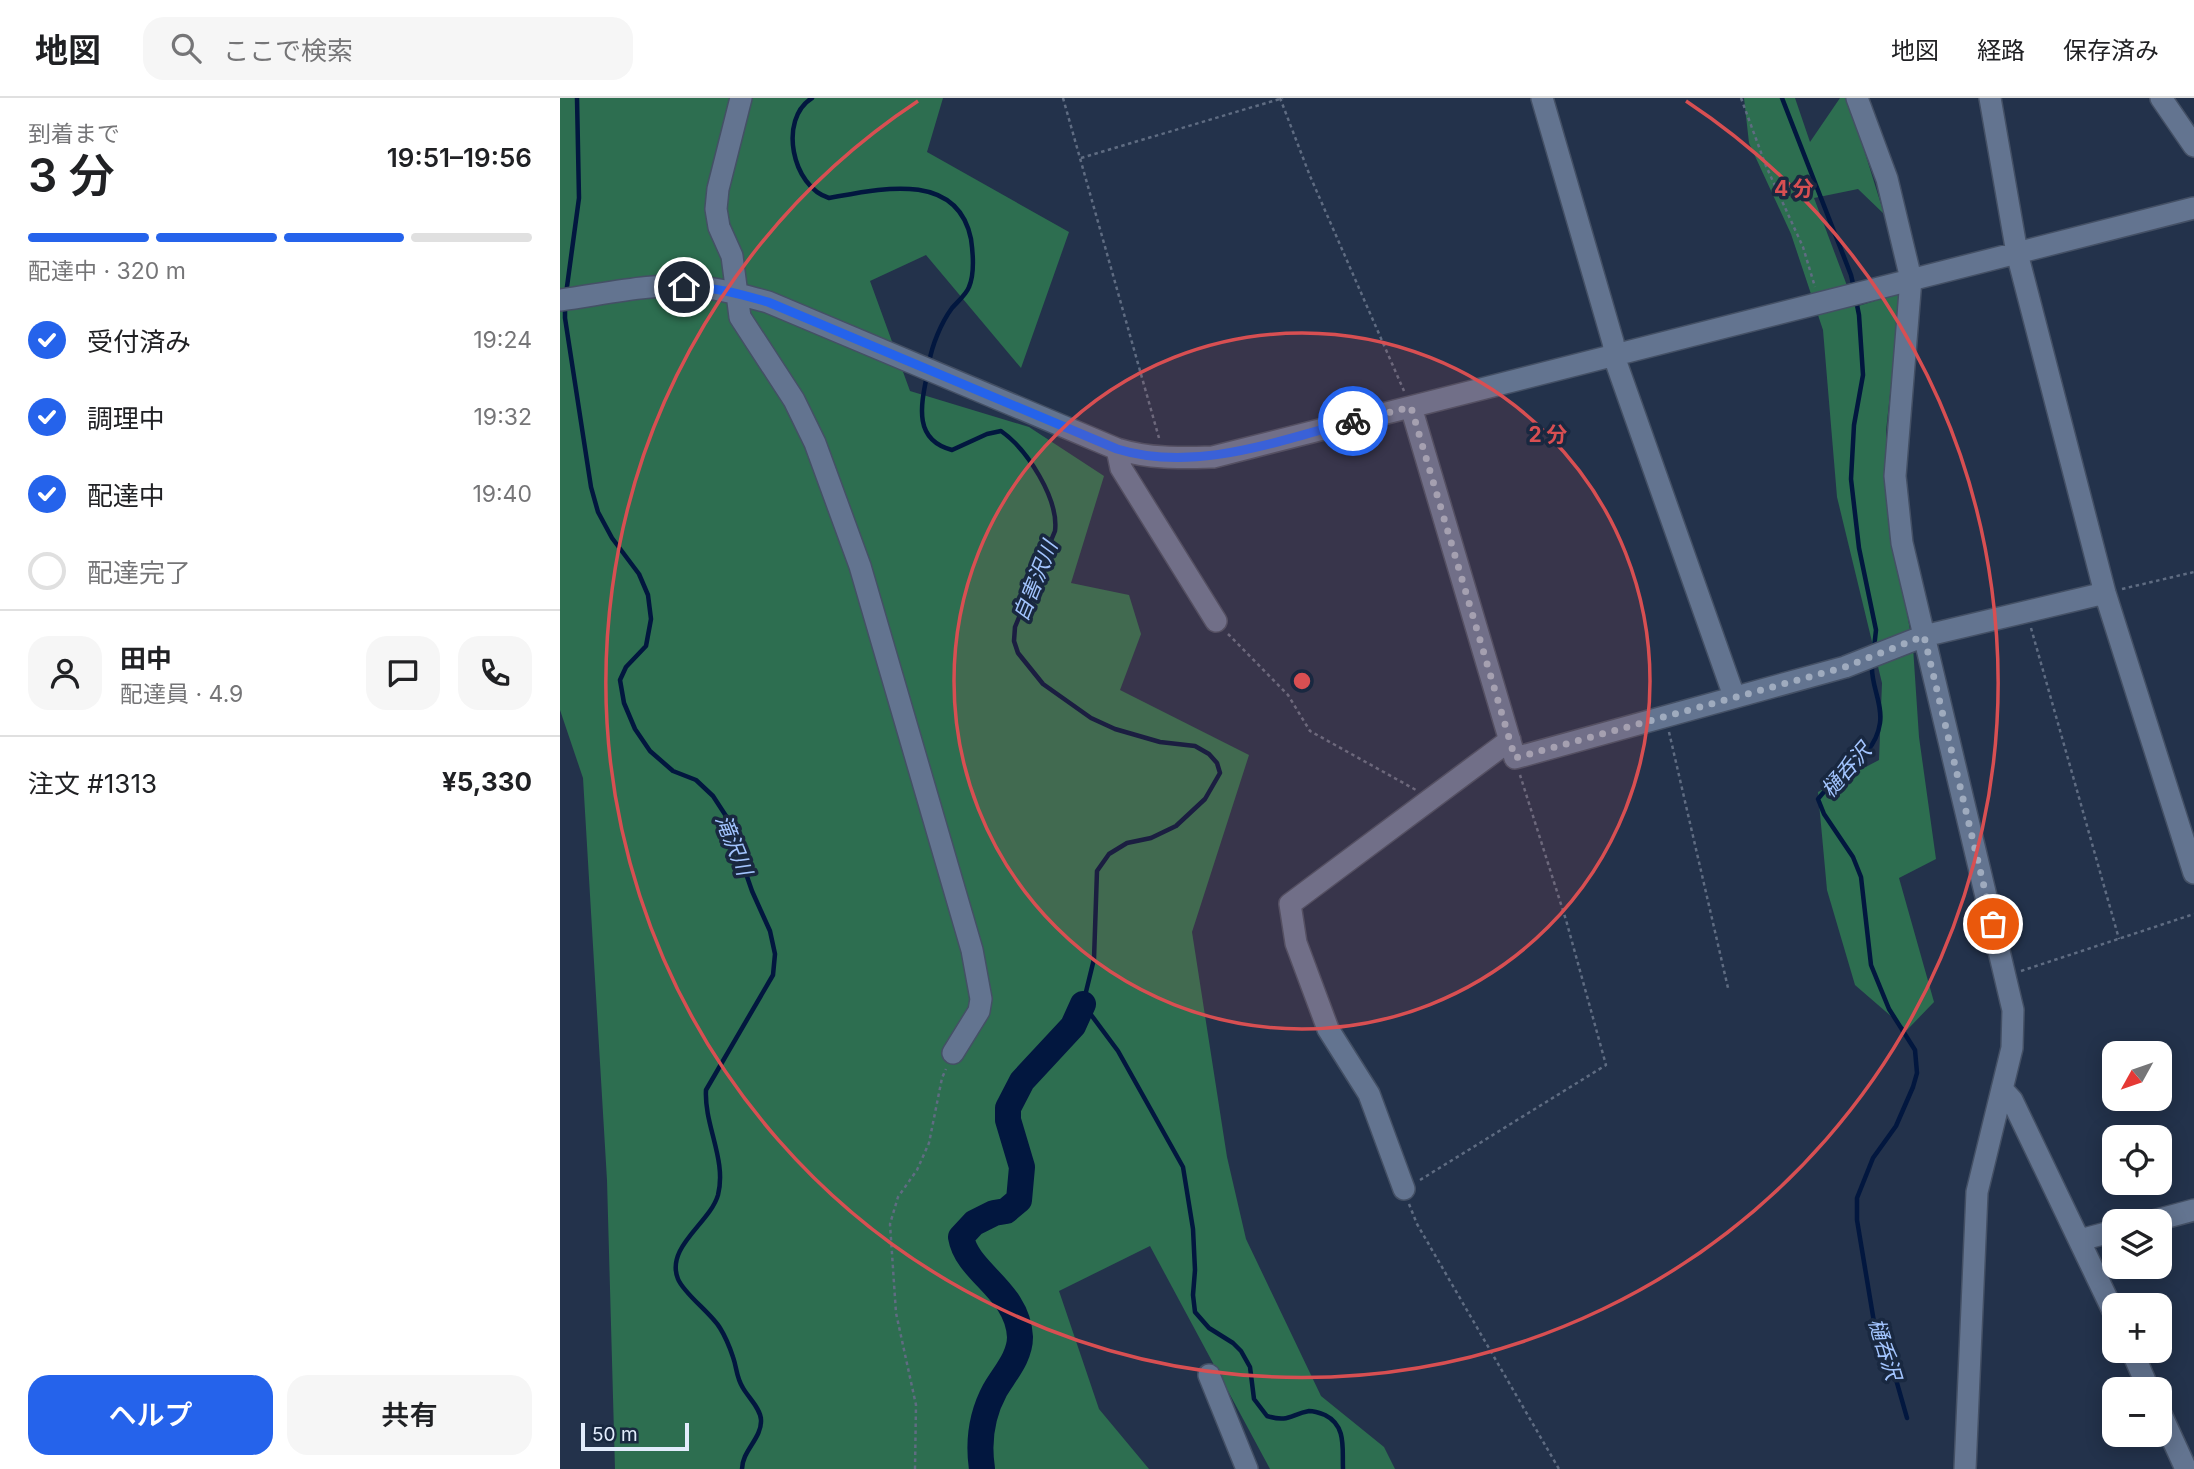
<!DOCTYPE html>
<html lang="ja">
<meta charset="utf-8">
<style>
:root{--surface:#fff;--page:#f6f6f6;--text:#202124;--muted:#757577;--line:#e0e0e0;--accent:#2563eb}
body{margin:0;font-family:Inter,"Noto Sans JP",sans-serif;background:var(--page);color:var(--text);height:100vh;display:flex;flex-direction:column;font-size:26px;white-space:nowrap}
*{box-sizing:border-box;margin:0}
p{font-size:23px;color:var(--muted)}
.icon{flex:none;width:38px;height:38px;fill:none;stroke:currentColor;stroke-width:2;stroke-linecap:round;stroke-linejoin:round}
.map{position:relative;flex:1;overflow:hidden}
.sheet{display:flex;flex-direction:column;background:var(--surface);width:560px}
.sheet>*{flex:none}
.needle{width:46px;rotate:230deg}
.tools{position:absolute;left:1542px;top:943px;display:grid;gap:14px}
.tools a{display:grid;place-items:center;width:70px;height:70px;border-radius:14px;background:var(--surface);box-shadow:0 4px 18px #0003;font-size:35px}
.scale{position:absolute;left:21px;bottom:18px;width:108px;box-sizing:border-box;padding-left:7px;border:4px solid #e2ecfc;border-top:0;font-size:19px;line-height:24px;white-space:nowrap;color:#e2ecfc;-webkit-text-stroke:5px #192840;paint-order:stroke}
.pin{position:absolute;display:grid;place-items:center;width:60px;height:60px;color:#fff;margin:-30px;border:4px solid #fff;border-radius:50%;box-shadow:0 2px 7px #0007}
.courier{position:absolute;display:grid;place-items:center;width:70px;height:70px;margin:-35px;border:5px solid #2563eb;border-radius:50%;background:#fff;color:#222;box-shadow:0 2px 9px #0007}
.headline em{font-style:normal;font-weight:600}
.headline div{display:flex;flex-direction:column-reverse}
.headline{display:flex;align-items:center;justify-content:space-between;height:119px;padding:0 28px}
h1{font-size:46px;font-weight:600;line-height:52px}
.bar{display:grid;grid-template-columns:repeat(4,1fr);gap:10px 7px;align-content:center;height:84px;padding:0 28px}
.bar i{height:9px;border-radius:5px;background:var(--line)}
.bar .active{background:var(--accent)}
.bar p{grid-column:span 4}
.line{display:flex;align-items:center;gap:18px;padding:0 28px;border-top:2px solid var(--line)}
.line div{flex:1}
.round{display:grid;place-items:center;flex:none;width:74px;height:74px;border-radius:21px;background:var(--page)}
ol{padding:0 28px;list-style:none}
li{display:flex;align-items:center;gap:21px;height:77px}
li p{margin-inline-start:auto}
li .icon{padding:7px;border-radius:50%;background:var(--accent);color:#fff;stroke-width:4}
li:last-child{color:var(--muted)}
li i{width:38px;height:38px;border:4px solid var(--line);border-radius:50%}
.primary-button{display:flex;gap:14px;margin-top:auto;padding:14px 28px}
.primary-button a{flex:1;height:80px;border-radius:21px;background:var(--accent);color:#fff;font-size:28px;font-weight:600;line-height:80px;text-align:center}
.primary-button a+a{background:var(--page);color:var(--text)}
header{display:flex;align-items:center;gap:42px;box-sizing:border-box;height:98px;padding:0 35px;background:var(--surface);border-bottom:2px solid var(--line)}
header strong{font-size:33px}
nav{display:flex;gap:38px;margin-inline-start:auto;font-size:24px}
.search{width:490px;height:63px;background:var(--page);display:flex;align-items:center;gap:18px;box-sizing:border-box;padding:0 24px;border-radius:21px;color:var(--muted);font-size:26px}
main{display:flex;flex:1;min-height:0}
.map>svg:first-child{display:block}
</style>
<header>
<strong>地図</strong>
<div class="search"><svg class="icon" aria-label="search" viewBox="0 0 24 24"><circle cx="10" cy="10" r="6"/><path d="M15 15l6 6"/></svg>ここで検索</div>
<nav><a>地図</a><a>経路</a><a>保存済み</a></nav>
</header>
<main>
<section class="sheet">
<div class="headline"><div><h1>3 分</h1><p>到着まで</p></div><em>19:51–19:56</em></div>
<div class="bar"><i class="active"></i><i class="active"></i><i class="active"></i><i></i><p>配達中 · 320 m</p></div>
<ol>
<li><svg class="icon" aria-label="check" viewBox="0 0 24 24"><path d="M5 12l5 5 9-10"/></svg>受付済み<p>19:24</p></li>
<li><svg class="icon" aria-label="check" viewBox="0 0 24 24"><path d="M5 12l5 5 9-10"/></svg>調理中<p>19:32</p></li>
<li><svg class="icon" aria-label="check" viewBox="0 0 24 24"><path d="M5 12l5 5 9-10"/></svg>配達中<p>19:40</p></li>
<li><i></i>配達完了</li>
</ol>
<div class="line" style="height:126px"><a class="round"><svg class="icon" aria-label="person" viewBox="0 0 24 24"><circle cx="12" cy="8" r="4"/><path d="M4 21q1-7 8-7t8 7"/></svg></a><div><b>田中</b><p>配達員 · 4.9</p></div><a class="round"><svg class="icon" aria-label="chat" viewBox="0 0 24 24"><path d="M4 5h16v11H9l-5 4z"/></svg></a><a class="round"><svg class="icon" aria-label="phone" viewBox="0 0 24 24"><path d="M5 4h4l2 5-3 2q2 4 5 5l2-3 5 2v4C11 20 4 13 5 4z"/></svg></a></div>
<div class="line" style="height:91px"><div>注文 #1313</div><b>¥5,330</b></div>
<div class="primary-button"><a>ヘルプ</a><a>共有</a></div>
</section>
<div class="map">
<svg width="1634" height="1371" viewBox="0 0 1634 1371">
<rect width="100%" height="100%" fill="#23324b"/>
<!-- forest -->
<path fill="#2d6e50" d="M 0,0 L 383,0 L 367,54 L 509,134 L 461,270 L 366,157 L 310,183 L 350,293 L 469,329 L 544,378 L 511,485 L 569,497 L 581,536 L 560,592 L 689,657 L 632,834 L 667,1059 L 686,1141 L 761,1298 L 824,1349 L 835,1371 L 710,1371 L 590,1148 L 499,1193 L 539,1311 L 589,1371 L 55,1371 L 47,1082 L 23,680 L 0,612 Z
M 1184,0 L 1235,0 L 1250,44 L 1280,0 L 1288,0 L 1324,116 L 1298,91 L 1254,100 L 1295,209 L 1341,195 L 1326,333 L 1326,395 L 1353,549 L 1359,639 L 1376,761 L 1339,780 L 1374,904 L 1347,932 L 1295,887 L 1267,792 L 1258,694 L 1319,662 L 1322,585 L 1277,399 L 1263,232 L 1231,136 L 1189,45 Z"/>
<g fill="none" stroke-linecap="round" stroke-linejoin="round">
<!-- stream -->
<path stroke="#02173f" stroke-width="4.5" d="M 252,0 C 218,21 232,89 269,100 C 319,91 397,72 411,141 C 413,155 415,175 409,189 C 406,197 397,204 392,210 C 381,225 372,247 369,265
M 1222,0 L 1291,177 L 1294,190
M 6,196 L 19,100 L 17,0
M 1296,202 L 1299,217 L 1303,277 L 1294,327 L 1291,381 L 1299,450 L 1316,532 L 1314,550
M 5,208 L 5,220 L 31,389 L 38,414 L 52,440 L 79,476 L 88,497 L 91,521 L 86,548 L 66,569 L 60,582 L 64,605 L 75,631 L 90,653 L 113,673 L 136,682 L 153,698 L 166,718 L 192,793 L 210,833 L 215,856 L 213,877 L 146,992 C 144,1027 167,1062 158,1097 C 150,1125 105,1149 118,1181 C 124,1196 151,1215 160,1230 C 165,1238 170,1250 173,1259 C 177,1270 176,1279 183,1290 C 188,1299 201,1311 201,1322 C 202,1340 182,1353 182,1371
M 367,277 C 361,307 353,342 392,352 L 427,336 L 441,333 C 467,351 499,401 495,433 L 455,529 L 454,543 L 458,555 L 483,586 L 531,620 L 555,631 L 600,644 L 635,648 L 649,656 L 657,665 L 660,675 L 645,701 L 616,728 L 591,740 L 567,745 L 549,756 L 537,773 L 534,861 L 523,906 L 558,953 L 623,1069 L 633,1131 L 635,1172 L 633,1197 L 635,1214 L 649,1230 L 673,1245 L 681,1253 L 690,1269 L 694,1301 L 707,1318 C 729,1325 731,1316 749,1313 C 755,1313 760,1315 765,1317 C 787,1328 782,1351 783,1371
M 1312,565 C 1310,586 1323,605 1320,625 C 1315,661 1277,675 1258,701 L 1264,716 L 1293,759 L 1301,779 L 1311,867 L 1329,911 L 1355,952 L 1357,975 L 1353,989 L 1336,1028 L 1313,1060 L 1297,1100 L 1297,1122 L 1315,1230 L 1333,1271 L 1347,1320"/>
<!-- river -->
<path stroke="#02173f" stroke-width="26" d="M 422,1371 C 418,1344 422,1316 435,1292 C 445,1275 460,1259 460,1239 C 458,1192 407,1175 401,1139 L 414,1125 L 434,1115 L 446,1113 L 459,1102 L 462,1069 L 448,1022 L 448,1010 L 462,983 L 513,928 L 523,906"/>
<defs>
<path id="minor" d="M 181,0 L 158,91 L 156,111 L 159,129 L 172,158 L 180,219 L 234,302 L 255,345 L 300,468 L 412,852 L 421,901 L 419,913 L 393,955
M 982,0 L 1053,244 L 1057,267 L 1174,598
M 1297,0 L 1327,81 L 1351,181 L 1335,378 L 1342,445 L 1453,912 L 1452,950 L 1417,1094 L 1405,1371
M 1430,0 L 1457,155 L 1545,495 L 1634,775
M 1601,0 L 1634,48
M 0,202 C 45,196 94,184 139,189 C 163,191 185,198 208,204 L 557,351 C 590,361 620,360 653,359 L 1634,110
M 851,309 L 955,660 L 1285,569 L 1364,538 L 1545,495
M 557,351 L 561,370 L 656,523
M 1442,991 L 1452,1002 L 1554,1215
M 844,1091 L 809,996 L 768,931 L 736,845 L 730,806 L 950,642
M 1589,1124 L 1634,1112
M 1520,1142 L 1554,1133
M 1572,1253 L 1589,1292
M 649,1277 L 687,1371
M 1600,1314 L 1626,1371"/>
</defs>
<!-- minor casing -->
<use href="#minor" stroke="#445065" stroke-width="24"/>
<!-- path -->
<path stroke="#5f6c82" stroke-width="2.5" stroke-dasharray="3.5 3.5" stroke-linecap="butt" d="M 503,0 L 599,340
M 720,0 L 750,78 L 844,293
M 1181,0 L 1206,68 L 1243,149 L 1255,189
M 521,60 L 723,0
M 1562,491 L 1634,474
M 1471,530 L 1559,841
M 668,536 L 728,597 L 750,633 L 856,692
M 1109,634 L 1168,890
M 1461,873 L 1634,816
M 860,1082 L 1046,967 L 1006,822 L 960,677
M 849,1106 L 857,1126 L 999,1371
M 355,1371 L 356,1307 L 336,1215 L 330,1126 L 338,1099 L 357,1072 L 369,1045 L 382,980 L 386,971"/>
<!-- minor -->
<use href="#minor" stroke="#637490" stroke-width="21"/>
</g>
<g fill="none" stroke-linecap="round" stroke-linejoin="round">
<!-- done -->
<path stroke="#9fabbe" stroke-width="7" stroke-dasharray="0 12.6" d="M 793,323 L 851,309 L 955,660 L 1285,569 L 1364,538 L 1433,826"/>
<!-- route -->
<path stroke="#2563eb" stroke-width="9" d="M 124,189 C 152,188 180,196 208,204 L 557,351 C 635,375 717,343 793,323"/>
</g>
<!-- distance rings -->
<circle cx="742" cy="583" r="348" fill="#d84f52" fill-opacity=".12"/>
<g fill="none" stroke="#d84f52" stroke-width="3.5">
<circle cx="742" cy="583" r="348"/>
<path d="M1126 3A696 696 0 1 1 358 3"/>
</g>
<g text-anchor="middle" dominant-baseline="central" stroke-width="7" stroke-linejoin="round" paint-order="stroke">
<!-- water labels -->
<g font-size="21" font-style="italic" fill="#a3c5ff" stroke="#192840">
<text transform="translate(475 483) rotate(-68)">自害沢川</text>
<text transform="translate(1286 672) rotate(-49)">樋呑沢</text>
<text transform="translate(174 747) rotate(68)">滝沢川</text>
<text transform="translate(1325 1251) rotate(73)">樋呑沢</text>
</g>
</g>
<circle cx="742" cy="583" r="10" fill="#d84f52" stroke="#192840" stroke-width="3.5"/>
<g font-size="21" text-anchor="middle" font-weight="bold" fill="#d84f52" stroke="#192840" stroke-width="7" stroke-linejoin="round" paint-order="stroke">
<text x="1234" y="98">4 分</text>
<text x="988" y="344">2 分</text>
</g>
</svg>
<div class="tools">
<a><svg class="needle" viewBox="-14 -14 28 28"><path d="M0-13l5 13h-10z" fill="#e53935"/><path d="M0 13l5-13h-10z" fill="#757577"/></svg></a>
<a><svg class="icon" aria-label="locate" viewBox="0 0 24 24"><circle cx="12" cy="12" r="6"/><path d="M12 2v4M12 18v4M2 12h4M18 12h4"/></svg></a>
<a><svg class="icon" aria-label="layers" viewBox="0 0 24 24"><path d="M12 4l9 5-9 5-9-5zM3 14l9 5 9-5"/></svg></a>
<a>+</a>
<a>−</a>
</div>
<div class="scale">50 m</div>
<div class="pin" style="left:1433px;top:826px;background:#ea580c"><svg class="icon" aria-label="bag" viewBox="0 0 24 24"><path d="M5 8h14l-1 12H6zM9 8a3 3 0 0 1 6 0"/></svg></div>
<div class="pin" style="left:124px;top:189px;background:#1f2937"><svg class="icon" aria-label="home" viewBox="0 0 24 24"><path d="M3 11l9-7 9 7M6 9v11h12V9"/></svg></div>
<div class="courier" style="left:793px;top:323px"><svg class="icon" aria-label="bike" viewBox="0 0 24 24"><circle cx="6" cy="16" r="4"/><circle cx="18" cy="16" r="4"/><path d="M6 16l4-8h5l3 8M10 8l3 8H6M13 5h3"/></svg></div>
</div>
</main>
